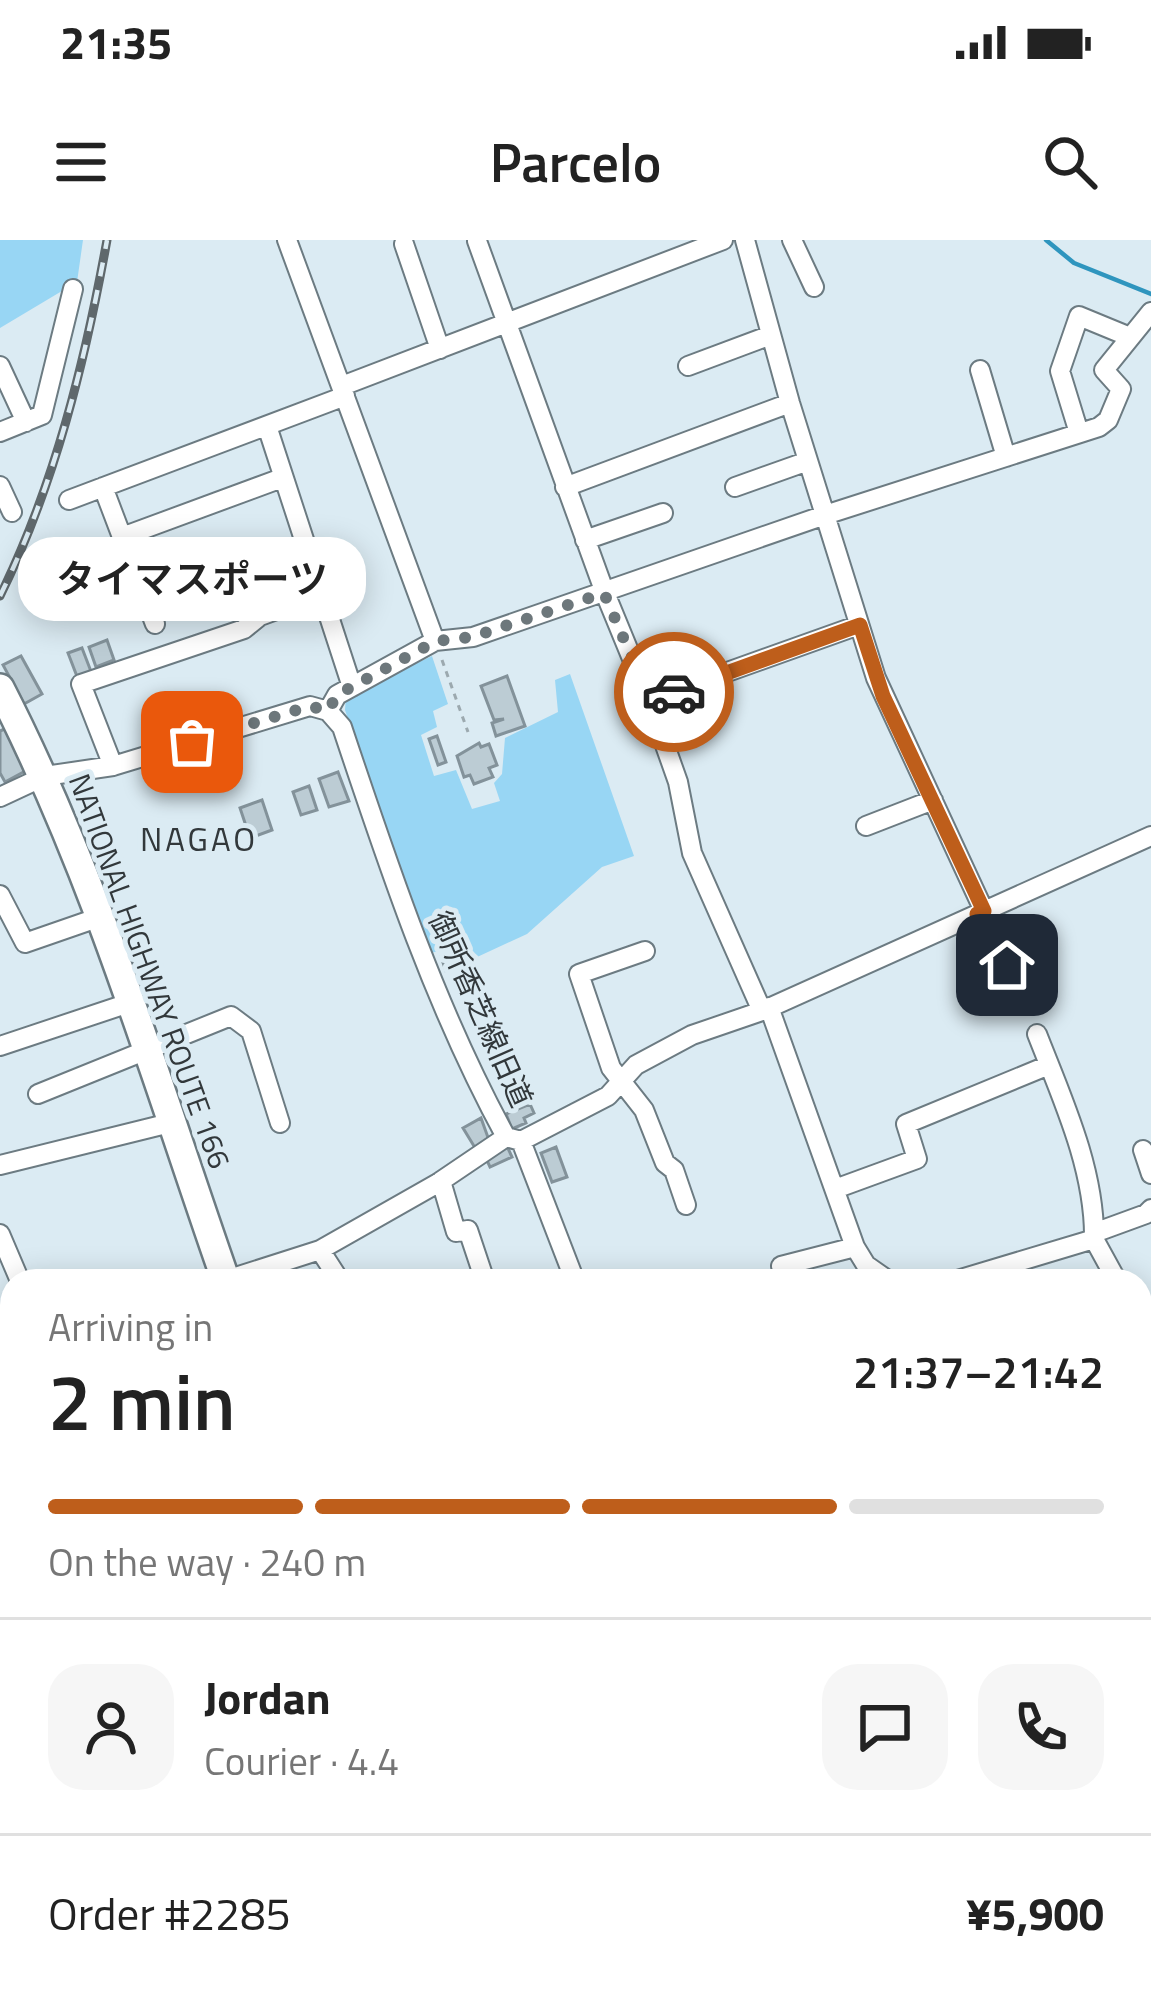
<!DOCTYPE html>
<meta charset="utf-8">
<style>
:root{--surface:#fff;--page:#f6f6f6;--text:#222;--muted:#767676;--line:#e0e0e0;--accent:#be5e1b}
body{margin:0;font-family:"Titillium Web","Noto Sans JP",sans-serif;background:var(--page);color:var(--text);height:100vh;display:flex;flex-direction:column;font-size:45px;white-space:nowrap}
*{box-sizing:border-box;margin:0}
p{font-size:39px;color:var(--muted)}
.icon{flex:none;width:66px;height:66px;fill:none;stroke:currentColor;stroke-width:2;stroke-linecap:round;stroke-linejoin:round}
.map{position:relative;flex:1;overflow:hidden}
.sheet{position:absolute;left:0px;top:1029px;width:1152px;height:744px;display:flex;flex-direction:column;background:var(--surface);border-radius:36px 36px 0 0;box-shadow:0 6px 30px #0003}
.sheet>*{flex:none}
.pin{position:absolute;display:grid;place-items:center;width:102px;height:102px;color:#fff;margin:-51px;border-radius:24px;box-shadow:0 6px 18px #0006}
.courier{position:absolute;display:grid;place-items:center;width:120px;height:120px;margin:-60px;border:9px solid #be5e1b;border-radius:50%;background:#fff;color:#222;box-shadow:0 3px 15px #0007}
.bubble{position:absolute;height:84px;border-radius:36px;background:var(--surface);box-shadow:0 6px 30px #0003;font-size:39px;font-weight:600;line-height:84px;text-align:center}
.head em{font-style:normal;font-weight:600}
.head div{display:flex;flex-direction:column-reverse}
.head{display:flex;align-items:center;justify-content:space-between;height:204px;padding:0 48px}
h1{font-size:78px;font-weight:600;line-height:90px}
.bar{display:grid;grid-template-columns:repeat(4,1fr);gap:18px 12px;align-content:center;height:144px;padding:0 48px}
.bar i{height:15px;border-radius:9px;background:var(--line)}
.bar .current{background:var(--accent)}
.bar p{grid-column:span 4}
.line{display:flex;align-items:center;gap:30px;padding:0 48px;border-top:3px solid var(--line)}
.line div{flex:1}
.round{display:grid;place-items:center;flex:none;width:126px;height:126px;border-radius:36px;background:var(--page)}
.status{display:flex;justify-content:space-between;align-items:center;height:84px;padding:0 60px;background:var(--surface);direction:ltr}
.status svg{height:33px;fill:currentColor}
header{display:flex;justify-content:space-between;align-items:center;height:156px;padding:0 48px;background:var(--surface);font-size:54px;font-weight:600}
.map>svg:first-child{display:block}
</style>
<div class="status"><b>21:35</b><svg viewBox="0 0 49 12"><path d="M0 12V9h3v3zM5 12V6h3v6zM10 12V3h3v9zM15 12V0h3v12zM26 1h20v11H26zM47 4h2v5h-2z"/></svg></div>
<header><svg class="icon" aria-label="menu" viewBox="0 0 24 24"><path d="M4 6h16M4 12h16M4 18h16"/></svg>Parcelo<svg class="icon" aria-label="search" viewBox="0 0 24 24"><circle cx="10" cy="10" r="6"/><path d="M15 15l6 6"/></svg></header>
<div class="map">
<svg width="1151" height="1773" viewBox="0 0 1151 1773">
<rect width="100%" height="100%" fill="#dbebf3"/>
<!-- green -->
<path fill="#98d6f4" d="M 0,0 L 83,0 L 77,42 L 0,88 Z
M 432,416 L 448,464 L 433,471 L 437,487 L 421,495 L 434,536 L 456,530 L 472,569 L 500,561 L 494,543 L 502,534 L 505,498 L 558,472 L 555,440 L 570,434 L 634,616 L 602,627 L 527,694 L 475,718 L 468,703 L 427,714 L 345,470 L 346,456 Z
M 0,1170 L 12,1178 L 12,1396 L 0,1400 Z
M 879,1761 L 973,1761 L 975,1769 L 962,1773 L 883,1773 Z"/>
<!-- water -->
<path fill="#2f95be" d="M 1140,1234 L 1151,1241 L 1151,1392 L 1140,1392 Z"/>
<g fill="none" stroke-linecap="round" stroke-linejoin="round">
<!-- stream -->
<path stroke="#2f95be" stroke-width="4.5" d="M 1046,0 L 1074,23 L 1151,54
M 1140,1484 L 1151,1491"/>
<!-- river -->
<path stroke="#2f95be" stroke-width="30" d="M 0,1136 L 12,1144"/>
</g>
<!-- building -->
<path fill="#bcccd4" stroke="#83929a" stroke-width="3" d="M 115,337 L 127,367 L 104,376 L 92,345 Z
M 107,400 L 114,420 L 96,427 L 89,407 Z
M 82,408 L 92,434 L 78,439 L 68,413 Z
M 21,416 L 42,454 L 24,464 L 3,425 Z
M 507,436 L 525,486 L 496,496 L 492,483 L 504,479 L 494,480 L 481,446 Z
M 7,488 L 29,529 L 5,542 L 0,533 L 0,491 Z
M 437,496 L 446,522 L 438,525 L 429,499 Z
M 479,503 L 481,507 L 489,504 L 497,525 L 489,528 L 493,537 L 474,544 L 470,535 L 464,537 L 457,516 Z
M 338,532 L 349,561 L 329,567 L 319,539 Z
M 309,546 L 317,570 L 301,575 L 293,552 Z
M 262,560 L 272,590 L 250,598 L 240,568 Z
M 462,709 L 467,723 L 446,731 L 441,717 Z
M 530,864 L 534,873 L 524,878 L 526,883 L 512,889 L 506,874 Z
M 481,878 L 490,903 L 477,911 L 463,888 Z
M 506,904 L 512,917 L 490,927 L 484,914 Z
M 556,907 L 567,937 L 552,942 L 541,913 Z"/>
<g fill="none" stroke-linecap="round" stroke-linejoin="round">
<defs>
<path id="minor" d="M 287,0 L 435,401 L 337,455 L 328,471
M 745,0 L 790,163 L 876,438 L 984,671
M 792,0 L 814,47
M 477,1 L 605,353 L 649,460 L 678,542 L 692,613 L 762,771
M 404,4 L 440,109
M 0,126 L 26,182
M 688,126 L 771,95
M 980,130 L 1006,217
M 342,146 L 723,0
M 267,186 L 352,447
M 0,192 L 42,175 L 73,49
M 1079,193 L 1060,131 L 1079,76 L 1130,97
M 0,246 L 12,272
M 103,247 L 155,384
M 565,247 L 790,163
M 735,247 L 808,221
M 69,260 L 345,156
M 122,297 L 282,238
M 585,300 L 663,273
M 435,401 L 473,397 L 825,275 L 1099,187 L 1108,180 L 1121,149 L 1104,130 L 1151,72
M 649,460 L 859,385
M 113,526 L 81,444 L 244,389 L 260,376 L 323,353
M 0,557 L 45,536 L 113,526 L 310,466 L 328,471 L 342,487 C 389,628 435,767 506,897 L 521,901 L 608,856 L 636,825 L 692,795 L 762,771 L 1151,596
M 866,586 L 933,560
M 0,655 L 25,703 L 100,677
M 977,674 L 992,695 L 1022,761
M 645,711 L 579,734 L 611,828 L 644,870 L 665,923 L 674,930 L 686,965
M 769,767 L 855,1007 L 866,1025 L 889,1041
M 1037,794 C 1062,858 1095,929 1094,999
M 0,806 L 129,763
M 38,854 L 231,776 L 251,791 L 280,883
M 521,901 L 575,1041
M 1143,910 L 1151,934
M 0,925 L 170,883
M 441,941 L 456,992 L 468,990 L 485,1041
M 835,949 L 917,919 L 906,884 L 1049,825
M 1094,993 L 1146,974 L 1151,969
M 0,994 L 20,1041
M 320,1010 L 340,1041
M 223,1041 L 320,1010 L 438,943 L 506,897
M 787,1041 L 781,1026 L 855,1007
M 954,1041 L 1094,999 L 1117,1041
M 1140,1088 L 1151,1114
M 0,1415 L 12,1411
M 0,1586 L 12,1616
M 0,1712 L 12,1707
M 265,1761 L 269,1773
M 826,1761 L 830,1773
M 1120,1761 L 1123,1773
M 298,1773 L 329,1761"/>
<path id="highway" d="M 0,448 C 97,637 156,841 226,1041
M 469,1761 L 473,1773"/>
</defs>
<!-- minor casing -->
<use href="#minor" stroke="#6c7b82" stroke-width="22"/>
<!-- highway casing -->
<use href="#highway" stroke="#6c7b82" stroke-width="32"/>
<!-- path -->
<path stroke="#9ca9af" stroke-width="3" stroke-dasharray="6 6" stroke-linecap="butt" d="M 442,420 L 468,492"/>
<!-- minor -->
<use href="#minor" stroke="#fff" stroke-width="18"/>
<!-- highway -->
<use href="#highway" stroke="#fff" stroke-width="27"/>
<defs>
<path id="rail" d="M 0,356 C 55,244 85,122 107,0"/>
</defs>
<!-- rail casing -->
<use href="#rail" stroke="#5f686c" stroke-width="9"/>
<!-- rail -->
<use href="#rail" stroke="#dbebf3" stroke-width="4.5" stroke-dasharray="14" stroke-linecap="butt"/>
</g>
<g fill="none" stroke-linecap="round" stroke-linejoin="round">
<!-- done -->
<path stroke="#6d777b" stroke-width="12" stroke-dasharray="0 21.6" d="M 192,502 L 310,466 L 328,471 L 337,455 L 436,401 L 472,397 L 604,353 L 650,460 L 674,452"/>
<!-- route -->
<path stroke="#be5e1b" stroke-width="15" d="M 674,452 L 860,385 L 883,456 L 984,671 L 977,674 L 1007,725"/>
</g>
<g text-anchor="middle" dominant-baseline="central" stroke-width="10" stroke-linejoin="round" paint-order="stroke">
<!-- street labels -->
<g font-size="30" fill="#32383b" stroke="#dbebf3">
<text transform="translate(150 731) rotate(70)">NATIONAL HIGHWAY ROUTE 166</text>
<text transform="translate(481 769) rotate(66)">御所香芝線旧道</text>
</g>
<!-- neighbourhood labels -->
<g font-size="33" letter-spacing="3" fill="#32383b" stroke="#dbebf3">
<text x="199" y="599">NAGAO</text>
</g>
</g>
</svg>
<div class="pin" style="left:192px;top:502px;background:#ea580c"><svg class="icon" aria-label="bag" viewBox="0 0 24 24"><path d="M5 8h14l-1 12H6zM9 8a3 3 0 0 1 6 0"/></svg></div>
<div class="pin" style="left:1007px;top:725px;background:#1f2937"><svg class="icon" aria-label="home" viewBox="0 0 24 24"><path d="M3 11l9-7 9 7M6 9v11h12V9"/></svg></div>
<div class="courier" style="left:674px;top:452px"><svg class="icon" aria-label="car" viewBox="0 0 24 24"><path d="M5 17H2v-5l4-1 3-4h7l3 4 3 1v5h-3M9 17h6M6 11h13"/><circle cx="7" cy="17" r="2"/><circle cx="17" cy="17" r="2"/></svg></div>
<div class="bubble" style="left:18px;top:297px;width:348px">タイマスポーツ</div>
<section class="sheet">
<div class="head"><div><h1>2 min</h1><p>Arriving in</p></div><em>21:37–21:42</em></div>
<div class="bar"><i class="current"></i><i class="current"></i><i class="current"></i><i></i><p>On the way · 240 m</p></div>
<div class="line" style="height:216px"><a class="round"><svg class="icon" aria-label="person" viewBox="0 0 24 24"><circle cx="12" cy="8" r="4"/><path d="M4 21q1-7 8-7t8 7"/></svg></a><div><b>Jordan</b><p>Courier · 4.4</p></div><a class="round"><svg class="icon" aria-label="chat" viewBox="0 0 24 24"><path d="M4 5h16v11H9l-5 4z"/></svg></a><a class="round"><svg class="icon" aria-label="phone" viewBox="0 0 24 24"><path d="M5 4h4l2 5-3 2q2 4 5 5l2-3 5 2v4C11 20 4 13 5 4z"/></svg></a></div>
<div class="line" style="height:156px"><div>Order #2285</div><b>¥5,900</b></div>
</section>
</div>
